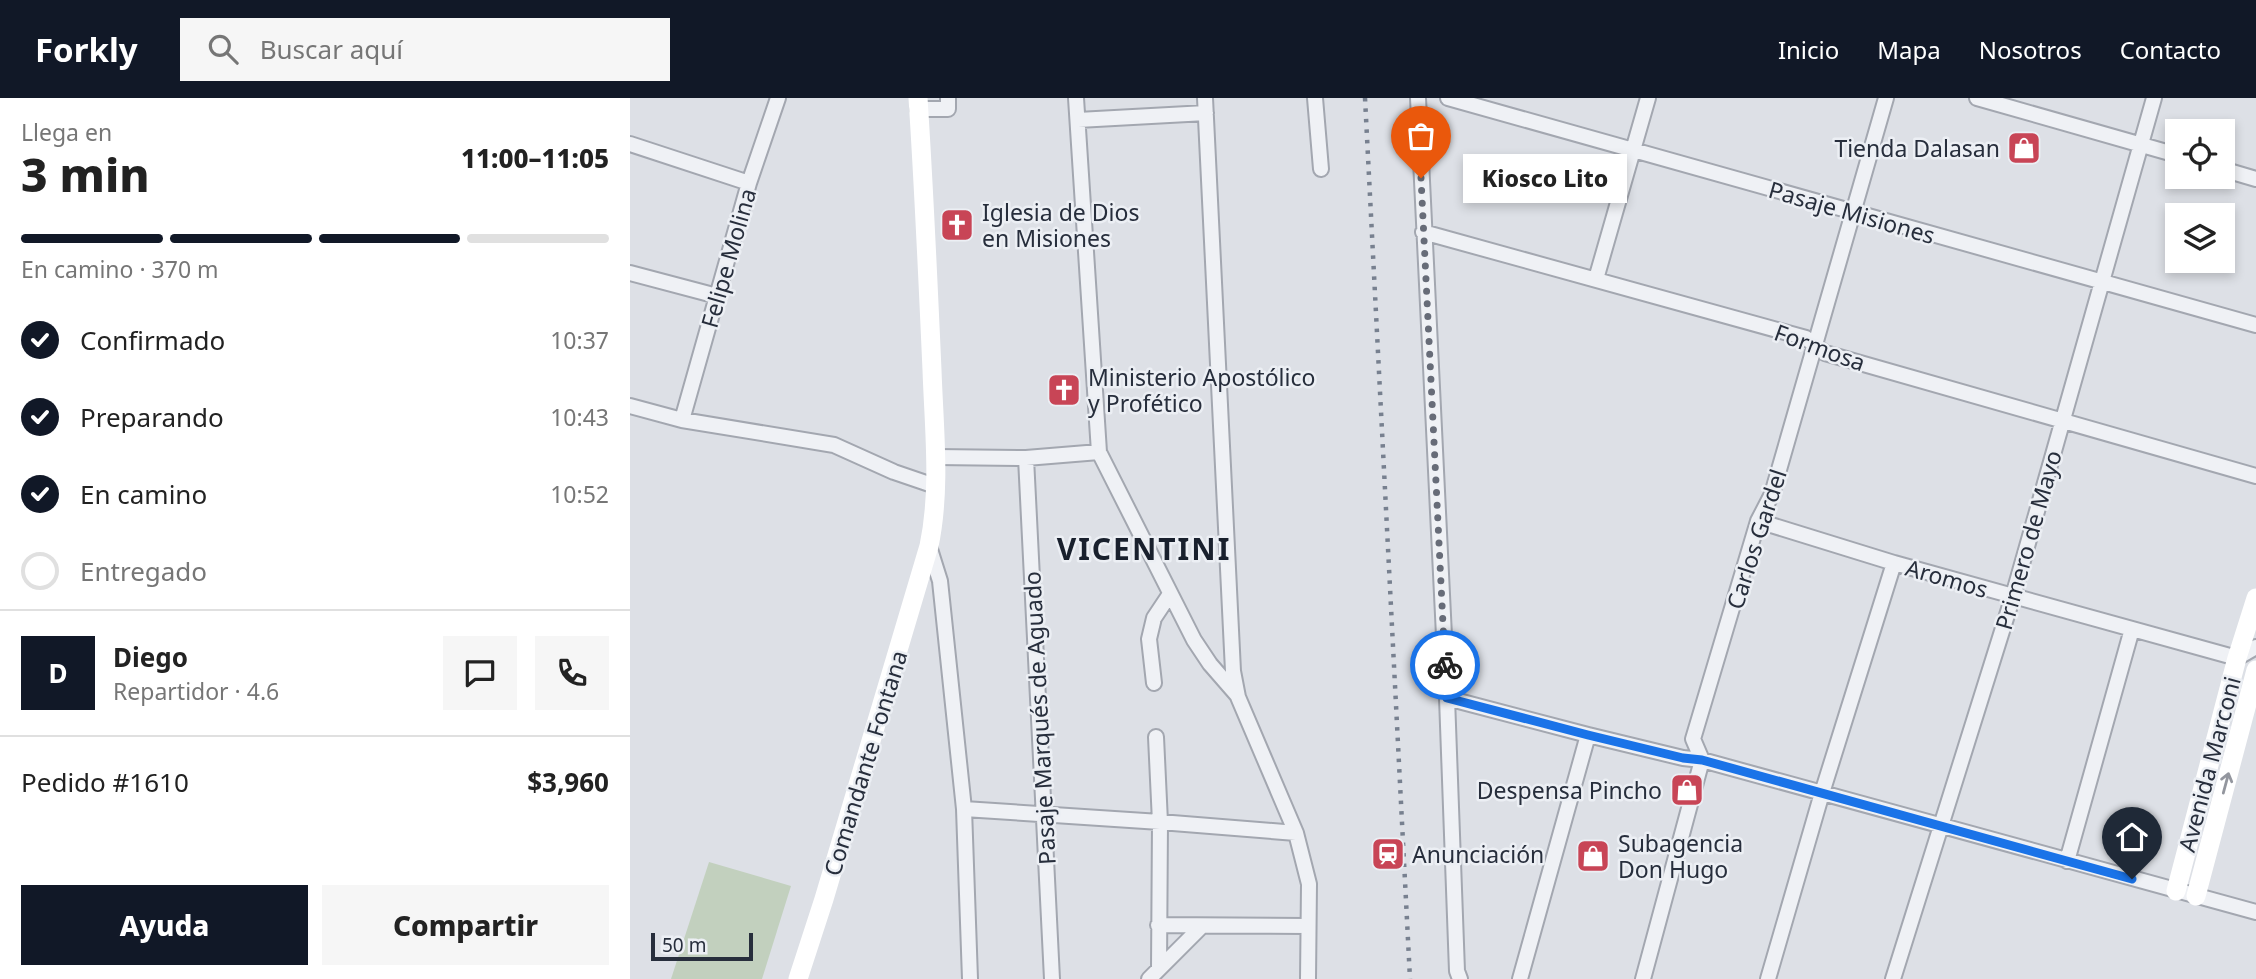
<!DOCTYPE html>
<html lang="es">
<meta charset="utf-8">
<style>
:root{--surface:#fff;--page:#f6f6f6;--text:#222;--muted:#767676;--line:#e0e0e0;--accent:#111827}
body{margin:0;font-family:"Noto Sans",sans-serif;background:var(--page);color:var(--text);height:100vh;display:flex;flex-direction:column;font-size:26px;white-space:nowrap}
*{box-sizing:border-box;margin:0}
p{font-size:23px;color:var(--muted)}
.icon{flex:none;width:38px;height:38px;fill:none;stroke:currentColor;stroke-width:2;stroke-linecap:round;stroke-linejoin:round}
.map{position:relative;flex:1;overflow:hidden}
.drawer{display:flex;flex-direction:column;background:var(--surface);width:630px}
.drawer>*{flex:none}
.fabs{position:absolute;left:1535px;top:21px;display:grid;gap:14px}
.fabs a{display:grid;place-items:center;width:70px;height:70px;border-radius:0px;background:var(--surface);box-shadow:0 4px 10px #0003;font-size:35px}
.scale{position:absolute;left:21px;bottom:18px;width:102px;box-sizing:border-box;padding-left:7px;border:4px solid #272e3c;border-top:0;font-size:19px;line-height:24px;white-space:nowrap;color:#272e3c;-webkit-text-stroke:5px #eceff4;paint-order:stroke}
.pin{position:absolute;display:grid;place-items:center;width:60px;height:60px;color:#fff;margin:-72px -30px;border-radius:50% 50% 50% 0;rotate:-45deg;box-shadow:0 0 7px #0007}
.pin .icon{rotate:45deg}
.courier{position:absolute;display:grid;place-items:center;width:70px;height:70px;margin:-35px;border:5px solid #1a73e8;border-radius:50%;background:#fff;color:#222;box-shadow:0 2px 9px #0007}
.bubble{position:absolute;height:49px;border-radius:0px;background:var(--surface);box-shadow:0 4px 10px #0003;font-size:23px;font-weight:800;line-height:49px;text-align:center}
.summary em{font-style:normal;font-weight:800}
.summary div{display:flex;flex-direction:column-reverse}
.summary{display:flex;align-items:center;justify-content:space-between;height:119px;padding:0 21px}
h1{font-size:46px;font-weight:800;line-height:52px}
.bar{display:grid;grid-template-columns:repeat(4,1fr);gap:10px 7px;align-content:center;height:84px;padding:0 21px}
.bar i{height:9px;border-radius:5px;background:var(--line)}
.bar .selected{background:var(--accent)}
.bar p{grid-column:span 4}
.line{display:flex;align-items:center;gap:18px;padding:0 21px;border-top:2px solid var(--line)}
.line div{flex:1}
.round{display:grid;place-items:center;flex:none;width:74px;height:74px;border-radius:0px;background:var(--page)}
ol{padding:0 21px;list-style:none}
li{display:flex;align-items:center;gap:21px;height:77px}
li p{margin-inline-start:auto}
li .icon{padding:7px;border-radius:50%;background:var(--accent);color:#fff;stroke-width:4}
li:last-child{color:var(--muted)}
li i{width:38px;height:38px;border:4px solid var(--line);border-radius:50%}
.cta{display:flex;gap:14px;margin-top:auto;padding:14px 21px}
.cta a{flex:1;height:80px;border-radius:0px;background:var(--accent);color:#fff;font-size:28px;font-weight:800;line-height:80px;text-align:center}
.cta a+a{background:var(--page);color:var(--text)}
header{display:flex;align-items:center;gap:42px;box-sizing:border-box;height:98px;padding:0 35px;background:var(--accent);color:#fff}
header strong{font-size:33px}
nav{display:flex;gap:38px;margin-inline-start:auto;font-size:24px}
.search{width:490px;height:63px;background:var(--page);display:flex;align-items:center;gap:18px;box-sizing:border-box;padding:0 24px;border-radius:0px;color:var(--muted);font-size:26px}
main{display:flex;flex:1;min-height:0}
.map>svg:first-child{display:block}
</style>
<header>
<strong>Forkly</strong>
<div class="search"><svg class="icon" aria-label="search" viewBox="0 0 24 24"><circle cx="10" cy="10" r="6"/><path d="M15 15l6 6"/></svg>Buscar aquí</div>
<nav><a>Inicio</a><a>Mapa</a><a>Nosotros</a><a>Contacto</a></nav>
</header>
<main>
<section class="drawer">
<div class="summary"><div><h1>3 min</h1><p>Llega en</p></div><em>11:00–11:05</em></div>
<div class="bar"><i class="selected"></i><i class="selected"></i><i class="selected"></i><i></i><p>En camino · 370 m</p></div>
<ol>
<li><svg class="icon" aria-label="check" viewBox="0 0 24 24"><path d="M5 12l5 5 9-10"/></svg>Confirmado<p>10:37</p></li>
<li><svg class="icon" aria-label="check" viewBox="0 0 24 24"><path d="M5 12l5 5 9-10"/></svg>Preparando<p>10:43</p></li>
<li><svg class="icon" aria-label="check" viewBox="0 0 24 24"><path d="M5 12l5 5 9-10"/></svg>En camino<p>10:52</p></li>
<li><i></i>Entregado</li>
</ol>
<div class="line" style="height:126px"><b class="round" style="background:var(--accent);color:#fff">D</b><div><b>Diego</b><p>Repartidor · 4.6</p></div><a class="round"><svg class="icon" aria-label="chat" viewBox="0 0 24 24"><path d="M4 5h16v11H9l-5 4z"/></svg></a><a class="round"><svg class="icon" aria-label="phone" viewBox="0 0 24 24"><path d="M5 4h4l2 5-3 2q2 4 5 5l2-3 5 2v4C11 20 4 13 5 4z"/></svg></a></div>
<div class="line" style="height:91px"><div>Pedido #1610</div><b>$3,960</b></div>
<div class="cta"><a>Ayuda</a><a>Compartir</a></div>
</section>
<div class="map">
<svg width="1626" height="881" viewBox="0 0 1626 881">
<rect width="100%" height="100%" fill="#dde0e6"/>
<!-- green -->
<path fill="#c2d0be" d="M 79,764 L 161,788 L 132,881 L 41,881 Z"/>
<g fill="none" stroke-linecap="round" stroke-linejoin="round">
<defs>
<path id="street" d="M 446,0 L 469,354 L 564,542 L 580,566 L 607,597
M 575,0 L 603,573 L 608,599 L 666,735 L 679,786 L 678,881
M 685,0 L 691,71
M 788,0 L 817,600 L 827,873 L 830,881
M 818,0 L 1626,227
M 1347,0 L 1547,57
M 288,11 L 318,11 L 318,0
M 448,22 L 576,15
M 0,46 L 119,85
M 1592,71 L 1626,81
M 793,134 L 1176,240 L 1195,255 L 1626,378
M 0,175 L 87,198
M 966,181 L 1018,0
M 0,308 L 52,322 L 204,347 L 264,374 L 305,388
M 52,322 L 119,85 L 148,0
M 306,359 L 396,360 L 469,354
M 396,360 L 422,881
M 1128,423 L 1264,465 L 1607,560 L 1626,549
M 299,448 L 310,483 L 334,711 L 340,881
M 524,585 L 519,541 L 524,520 L 540,496
M 817,600 L 958,637 L 1053,660 L 1072,662 L 1626,814
M 526,639 L 530,724 L 529,870
M 334,711 L 530,724 L 666,735
M 1437,763 L 1502,531
M 528,827 L 677,828
M 519,881 L 572,828
M 890,881 L 958,637
M 1013,881 L 1072,662 L 1063,641 L 1128,423 L 1142,396 L 1256,0
M 1138,881 L 1192,695 L 1264,465
M 1263,881 L 1383,498 L 1524,0"/>
</defs>
<!-- street casing -->
<use href="#street" stroke="#a3a7b0" stroke-width="18"/>
<!-- street -->
<use href="#street" stroke="#eff1f5" stroke-width="14"/>
<!-- secondary -->
<path stroke="#fff" stroke-width="19" d="M 1546,793 L 1607,560 L 1626,500
M 1566,798 L 1626,572
M 168,881 L 194,801 L 299,448 C 311,391 304,331 302,272 C 298,182 294,91 288,0"/>
<!-- rail -->
<path stroke="#77808f" stroke-width="4.5" stroke-dasharray="3.5 7" stroke-linecap="butt" d="M 735,0 L 780,881"/>
</g>
<!-- one-way arrows -->
<defs><path id="oneway-shaft" d="M-6 0H5M1.5-3L5.5 0L1.5 3" fill="none" stroke-width="1.6" stroke-linecap="round" stroke-linejoin="round" transform="scale(1.75)"/></defs>
<use stroke="#93969e" href="#oneway-shaft" transform="translate(1596 685) rotate(-75)"/>
<g fill="none" stroke-linecap="round" stroke-linejoin="round">
<!-- done -->
<path stroke="#676c78" stroke-width="7" stroke-dasharray="0 12.6" d="M 791,80 L 815,567"/>
<!-- route -->
<path stroke="#1a73e8" stroke-width="9" d="M 815,567 L 817,600 L 958,637 L 1053,660 L 1072,662 L 1502,781"/>
</g>
<!-- icons -->
<defs>
<symbol id="shop-square" viewBox="-11 -11 22 22"><rect x="-9" y="-9" width="18" height="18" rx="4" fill="#c84556" stroke="#eceff4"/><path d="M-5-2.5h2.3a2.7 3.5 0 0 1 5.4 0H5L5.5 6h-11ZM-1.5-2.5h3a1.5 2.3 0 0 0-3 0Z" fill="#fff"/></symbol>
<symbol id="church-square" viewBox="-11 -11 22 22"><rect x="-9" y="-9" width="18" height="18" rx="4" fill="#c84556" stroke="#eceff4"/><path d="M-1.2-6h2.4v3.5h3.3v2.4h-3.3V6h-2.4V-.1h-3.3v-2.4h3.3Z" fill="#fff"/></symbol>
<symbol id="station-square" viewBox="-11 -11 22 22"><rect x="-9" y="-9" width="18" height="18" rx="4" fill="#c84556" stroke="#eceff4"/><path d="M-3-6H3Q5-6 5-4V2Q5 4 3 4L4.5 6H3L1.5 4h-3L-3 6H-4.5L-3 4Q-5 4-5 2V-4Q-5-6-3-6ZM-3.5-4v3h7v-3ZM-3.5 1v1.5H-2V1ZM2 1v1.5H3.5V1Z" fill="#fff"/></symbol>
</defs>
<g fill-rule="evenodd">
<use href="#shop-square" x="1375" y="31" width="38" height="38"/>
<use href="#church-square" x="308" y="108" width="38" height="38"/>
<use href="#church-square" x="415" y="273" width="38" height="38"/>
<use href="#shop-square" x="1038" y="673" width="38" height="38"/>
<use href="#station-square" x="739" y="737" width="38" height="38"/>
<use href="#shop-square" x="944" y="739" width="38" height="38"/>
</g>
<g text-anchor="middle" dominant-baseline="central" stroke-width="5" stroke-linejoin="round" paint-order="stroke">
<!-- poi labels -->
<g font-size="23" fill="#272e3c" stroke="#eceff4" text-anchor="start">
<text x="1370" y="50" text-anchor="end">Tienda Dalasan</text>
<text x="352" y="114">Iglesia de Dios<tspan x="352" dy="26">en Misiones</tspan></text>
<text x="458" y="279">Ministerio Apostólico<tspan x="458" dy="26">y Profético</tspan></text>
<text x="1032" y="692" text-anchor="end">Despensa Pincho</text>
<text x="988" y="745">Subagencia<tspan x="988" dy="26">Don Hugo</tspan></text>
<text x="782" y="756">Anunciación</text>
</g>
<!-- street labels -->
<g font-size="23" fill="#272e3c" stroke="#eceff4">
<text transform="translate(1222 114) rotate(16)">Pasaje Misiones</text>
<text transform="translate(98 160) rotate(-74)">Felipe Molina</text>
<text transform="translate(1190 249) rotate(20)">Formosa</text>
<text transform="translate(1126 441) rotate(-72)">Carlos Gardel</text>
<text transform="translate(1398 442) rotate(-74)">Primero de Mayo</text>
<text transform="translate(1317 480) rotate(16)">Aromos</text>
<text transform="translate(409 620) rotate(-93)">Pasaje Marqués de Aguado</text>
<text transform="translate(235 665) rotate(-73)">Comandante Fontana</text>
<text transform="translate(1579 666) rotate(-75)">Avenida Marconi</text>
</g>
<!-- district labels -->
<g font-size="30" font-weight="bold" letter-spacing="2" fill="#19202d" stroke="#eceff4">
<text x="514" y="450">VICENTINI</text>
</g>
</g>
</svg>
<div class="fabs">
<a><svg class="icon" aria-label="locate" viewBox="0 0 24 24"><circle cx="12" cy="12" r="6"/><path d="M12 2v4M12 18v4M2 12h4M18 12h4"/></svg></a>
<a><svg class="icon" aria-label="layers" viewBox="0 0 24 24"><path d="M12 4l9 5-9 5-9-5zM3 14l9 5 9-5"/></svg></a>
</div>
<div class="scale">50 m</div>
<div class="pin" style="left:791px;top:80px;background:#ea580c"><svg class="icon" aria-label="bag" viewBox="0 0 24 24"><path d="M5 8h14l-1 12H6zM9 8a3 3 0 0 1 6 0"/></svg></div>
<div class="pin" style="left:1502px;top:781px;background:#1f2937"><svg class="icon" aria-label="home" viewBox="0 0 24 24"><path d="M3 11l9-7 9 7M6 9v11h12V9"/></svg></div>
<div class="courier" style="left:815px;top:567px"><svg class="icon" aria-label="bike" viewBox="0 0 24 24"><circle cx="6" cy="16" r="4"/><circle cx="18" cy="16" r="4"/><path d="M6 16l4-8h5l3 8M10 8l3 8H6M13 5h3"/></svg></div>
<div class="bubble" style="left:833px;top:56px;width:164px">Kiosco Lito</div>
</div>
</main>
